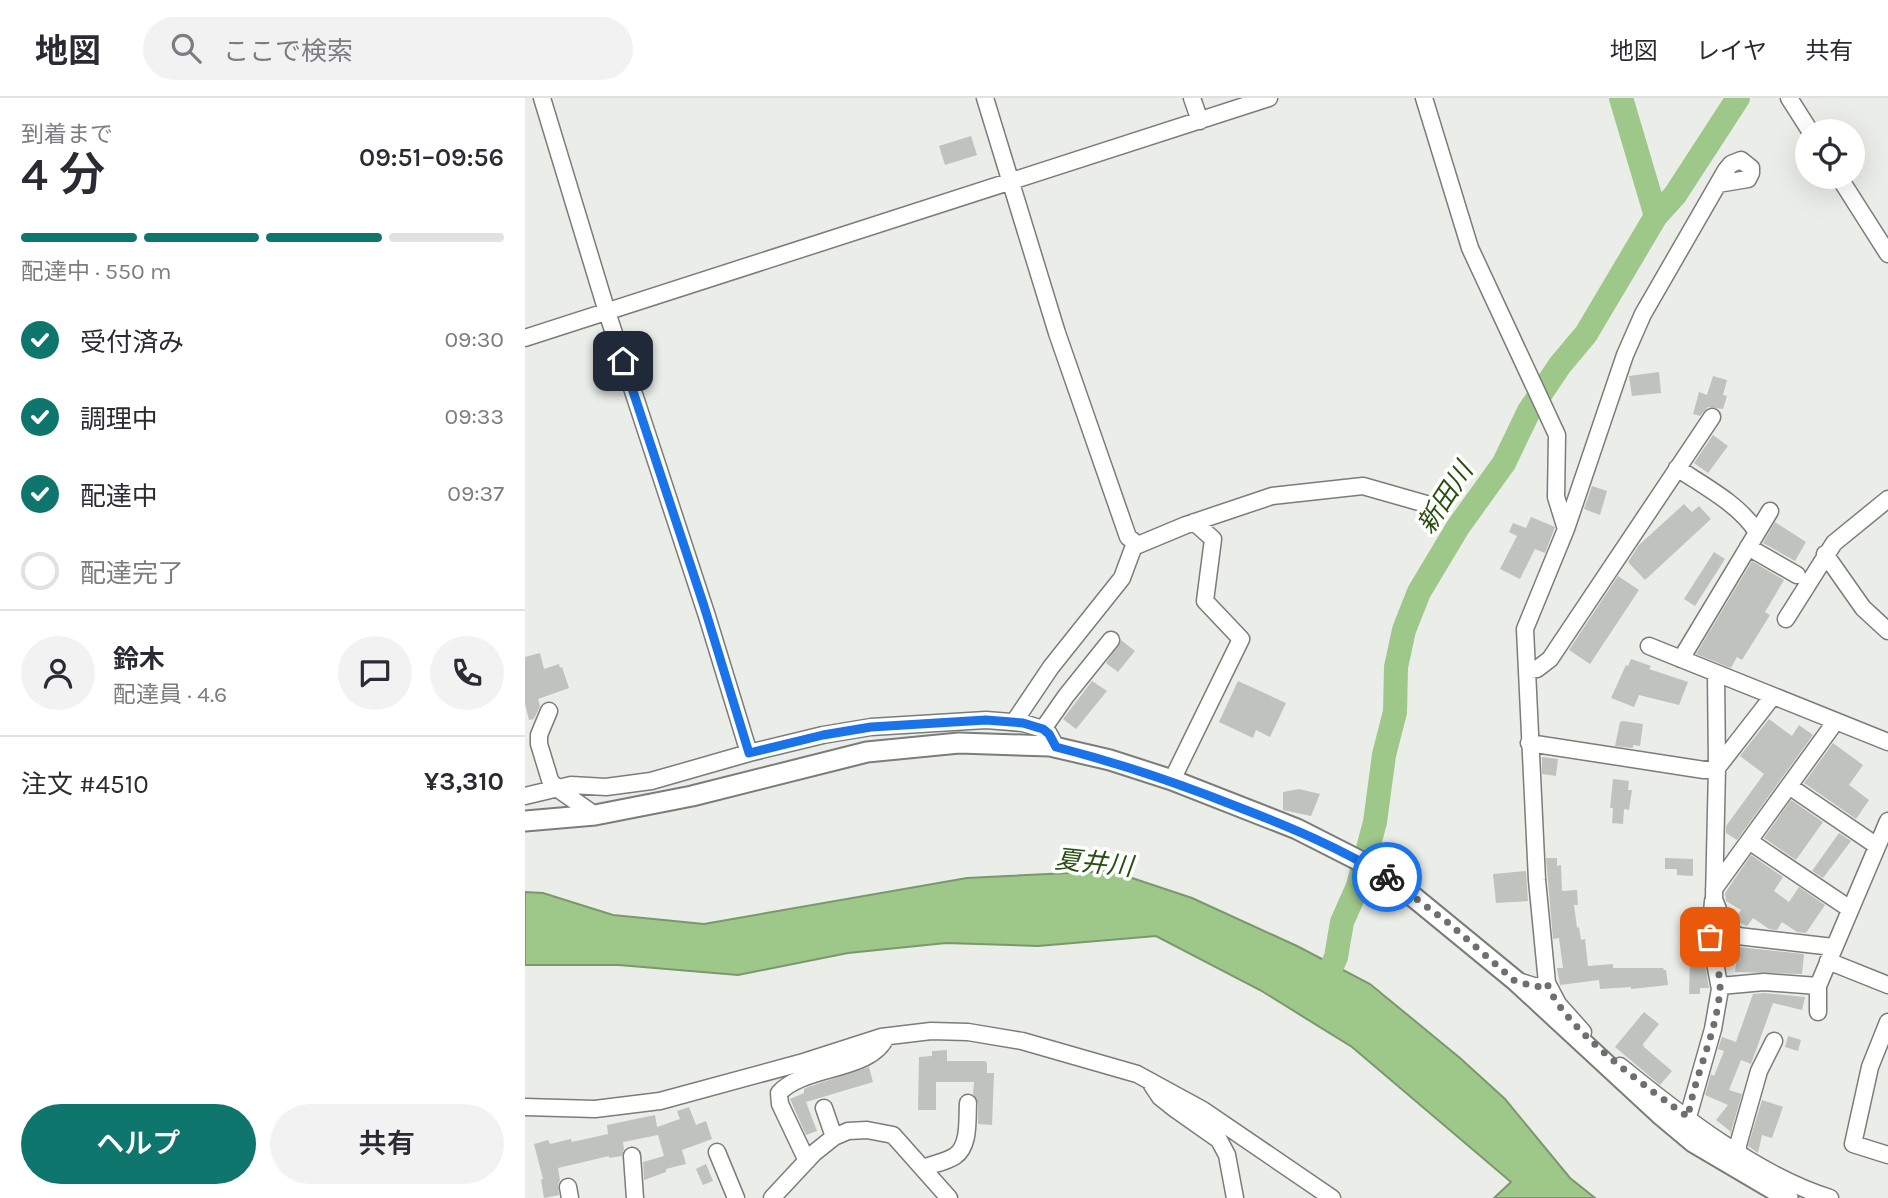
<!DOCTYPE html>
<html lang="ja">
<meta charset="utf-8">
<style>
:root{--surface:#fff;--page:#f2f2f3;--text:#2b2b33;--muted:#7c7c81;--line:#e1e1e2;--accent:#0f766e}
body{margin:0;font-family:Karla,"Noto Sans JP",sans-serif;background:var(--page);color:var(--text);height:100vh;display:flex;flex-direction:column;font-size:26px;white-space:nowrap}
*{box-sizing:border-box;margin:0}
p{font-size:23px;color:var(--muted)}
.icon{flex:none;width:38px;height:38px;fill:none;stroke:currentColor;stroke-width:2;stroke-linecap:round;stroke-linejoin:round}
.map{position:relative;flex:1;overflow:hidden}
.side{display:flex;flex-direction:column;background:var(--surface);width:525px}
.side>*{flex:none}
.fabs{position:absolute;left:1270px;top:21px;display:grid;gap:14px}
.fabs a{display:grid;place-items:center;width:70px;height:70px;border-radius:50%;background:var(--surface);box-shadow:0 7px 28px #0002;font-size:35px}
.pin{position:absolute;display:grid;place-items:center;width:60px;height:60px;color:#fff;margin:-30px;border-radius:14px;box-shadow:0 4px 10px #0006}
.courier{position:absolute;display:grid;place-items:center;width:70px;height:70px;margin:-35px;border:5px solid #1a73e8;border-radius:50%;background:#fff;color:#222;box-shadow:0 2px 9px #0007}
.head em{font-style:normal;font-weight:600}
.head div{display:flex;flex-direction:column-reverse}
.head{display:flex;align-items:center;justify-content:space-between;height:119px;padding:0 21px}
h1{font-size:46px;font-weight:600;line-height:52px}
.bar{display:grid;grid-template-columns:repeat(4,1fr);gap:10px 7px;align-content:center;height:84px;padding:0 21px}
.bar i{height:9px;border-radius:5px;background:var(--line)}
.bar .on{background:var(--accent)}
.bar p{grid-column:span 4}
.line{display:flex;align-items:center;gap:18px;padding:0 21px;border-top:2px solid var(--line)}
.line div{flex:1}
.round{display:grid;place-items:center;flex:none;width:74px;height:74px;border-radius:37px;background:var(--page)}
ol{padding:0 21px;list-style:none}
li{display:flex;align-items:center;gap:21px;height:77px}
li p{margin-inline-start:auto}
li .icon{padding:7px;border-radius:50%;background:var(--accent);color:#fff;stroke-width:4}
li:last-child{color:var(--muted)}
li i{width:38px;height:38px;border:4px solid var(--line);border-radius:50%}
.button{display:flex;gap:14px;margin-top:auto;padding:14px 21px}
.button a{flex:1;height:80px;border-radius:42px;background:var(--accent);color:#fff;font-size:28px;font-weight:600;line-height:80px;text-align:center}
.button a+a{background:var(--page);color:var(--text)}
header{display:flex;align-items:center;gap:42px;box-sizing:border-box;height:98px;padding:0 35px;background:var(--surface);border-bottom:2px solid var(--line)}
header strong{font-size:33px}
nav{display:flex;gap:38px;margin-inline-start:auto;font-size:24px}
.search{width:490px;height:63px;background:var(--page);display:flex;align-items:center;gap:18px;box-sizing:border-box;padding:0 24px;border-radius:38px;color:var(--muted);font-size:26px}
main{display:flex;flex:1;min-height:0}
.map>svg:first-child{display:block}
</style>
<header>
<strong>地図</strong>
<div class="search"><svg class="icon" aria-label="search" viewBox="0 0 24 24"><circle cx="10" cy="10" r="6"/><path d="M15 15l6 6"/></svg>ここで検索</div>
<nav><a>地図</a><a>レイヤ</a><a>共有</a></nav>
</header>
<main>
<section class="side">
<div class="head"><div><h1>4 分</h1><p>到着まで</p></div><em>09:51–09:56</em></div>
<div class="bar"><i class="on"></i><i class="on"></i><i class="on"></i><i></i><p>配達中 · 550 m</p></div>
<ol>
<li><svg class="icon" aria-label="check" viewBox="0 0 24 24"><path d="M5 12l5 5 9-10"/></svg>受付済み<p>09:30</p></li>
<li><svg class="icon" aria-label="check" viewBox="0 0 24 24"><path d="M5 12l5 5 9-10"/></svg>調理中<p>09:33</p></li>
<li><svg class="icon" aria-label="check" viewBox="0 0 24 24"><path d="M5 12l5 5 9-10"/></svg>配達中<p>09:37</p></li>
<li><i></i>配達完了</li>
</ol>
<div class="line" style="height:126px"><a class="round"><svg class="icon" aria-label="person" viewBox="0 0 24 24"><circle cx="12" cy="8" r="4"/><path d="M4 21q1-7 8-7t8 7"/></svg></a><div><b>鈴木</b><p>配達員 · 4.6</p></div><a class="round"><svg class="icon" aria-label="chat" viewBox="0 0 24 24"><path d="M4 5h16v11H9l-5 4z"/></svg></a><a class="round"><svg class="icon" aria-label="phone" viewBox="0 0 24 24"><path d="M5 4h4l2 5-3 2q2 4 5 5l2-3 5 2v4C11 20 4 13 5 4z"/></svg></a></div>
<div class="line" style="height:91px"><div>注文 #4510</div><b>¥3,310</b></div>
<div class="button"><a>ヘルプ</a><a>共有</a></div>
</section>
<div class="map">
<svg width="1363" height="1100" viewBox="0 0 1363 1100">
<rect width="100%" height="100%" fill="#eaede8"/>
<!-- water -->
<path fill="#9ec78a" stroke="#7b986d" stroke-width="2" d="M 586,773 L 667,800 L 772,848 L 845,886 L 935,960 L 980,1001 L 1045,1080 L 1070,1100 L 969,1100 L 986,1084 L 827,949 L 735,892 L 631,838 L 513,848 L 421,845 L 323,855 L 213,877 L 94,867 L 0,867 L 0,794 L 18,795 L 88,817 L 179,826 L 442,780 Z"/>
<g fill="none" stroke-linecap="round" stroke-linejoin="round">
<!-- river -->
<path stroke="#9ec78a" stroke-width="24" d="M 1096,0 L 1131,118
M 800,884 L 811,859 L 817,824 L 833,788 L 850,724 L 859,657 L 870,614 L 871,569 L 879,532 L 894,494 L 933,429 L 979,365 L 1004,313 L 1035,267 L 1061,236 L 1131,118 L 1150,97 L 1213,0"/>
</g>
<!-- building -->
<path fill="#bfc2bd" d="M 446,38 L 452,57 L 420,67 L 414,48 Z
M 1134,274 L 1136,295 L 1107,298 L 1104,278 Z
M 1188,278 L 1202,282 L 1198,297 L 1202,298 L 1198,311 L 1183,309 L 1175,318 L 1168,316 L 1174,294 L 1182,297 Z
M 1188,337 L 1203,348 L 1183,375 L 1169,365 Z
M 1067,388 L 1082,393 L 1075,417 L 1059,411 Z
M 1159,406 L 1167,414 L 1174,408 L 1186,421 L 1120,482 L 1103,464 L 1114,447 Z
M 1006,419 L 1030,429 L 1020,455 L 1010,451 L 995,481 L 975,471 L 992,438 L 984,434 L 988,425 L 1001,430 Z
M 1250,424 L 1281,444 L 1270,463 L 1238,445 Z
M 1189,454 L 1200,461 L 1170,508 L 1159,501 Z
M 1227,463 L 1259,482 L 1240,514 L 1245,517 L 1217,562 L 1212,559 L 1206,570 L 1171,556 Z
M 1093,478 L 1114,492 L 1065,566 L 1044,552 Z
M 596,542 L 610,553 L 593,574 L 581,565 Z
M 15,555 L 19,571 L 34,566 L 35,570 L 37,569 L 44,590 L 13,601 L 15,608 L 9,621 L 4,622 L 0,606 L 0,559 Z
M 1106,561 L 1126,568 L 1124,571 L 1163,584 L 1154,607 L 1114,597 L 1109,609 L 1086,600 L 1101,567 L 1103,568 Z
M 567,583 L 582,593 L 551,631 L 538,621 Z
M 713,583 L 761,605 L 745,639 L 731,632 L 728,640 L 694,624 Z
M 1244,621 L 1267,638 L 1274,627 L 1288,637 L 1212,742 L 1201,735 L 1201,728 L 1239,676 L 1215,658 Z
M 1098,623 L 1118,626 L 1115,648 L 1108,647 L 1108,650 L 1090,648 L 1095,624 Z
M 1308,645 L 1338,667 L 1324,687 L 1344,702 L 1331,721 L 1279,685 Z
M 1017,659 L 1033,661 L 1031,678 L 1017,676 Z
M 1088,681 L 1104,683 L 1103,692 L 1107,692 L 1104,712 L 1099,711 L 1098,726 L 1087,725 L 1088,710 L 1085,710 Z
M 774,691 L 795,696 L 786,718 L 758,712 L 758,694 Z
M 1266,702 L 1298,724 L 1271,762 L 1239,740 Z
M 1314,735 L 1326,743 L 1298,780 L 1287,773 Z
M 1226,757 L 1258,779 L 1249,793 L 1264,804 L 1274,789 L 1300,807 L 1281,835 L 1272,834 L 1257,824 L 1252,832 L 1244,831 L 1228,820 L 1222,828 L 1209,822 L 1216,812 L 1201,803 L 1200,795 Z
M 1021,760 L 1032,760 L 1032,768 L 1036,767 L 1037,793 L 1052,792 L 1053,807 L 1049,807 L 1052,830 L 1054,829 L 1056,842 L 1060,841 L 1063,868 L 1088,866 L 1088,870 L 1138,870 L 1139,872 L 1141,872 L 1143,887 L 1106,891 L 1106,889 L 1075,891 L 1074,882 L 1035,887 L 1032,870 L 1038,870 L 1034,840 L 1028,841 Z
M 1140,760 L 1168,761 L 1168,778 L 1152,777 L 1152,771 L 1140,771 Z
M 1001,773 L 1003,803 L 971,805 L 968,776 Z
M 1213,849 L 1279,856 L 1277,876 L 1210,874 Z
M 1179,862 L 1184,890 L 1175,890 L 1175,896 L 1164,896 L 1165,863 Z
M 1239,895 L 1280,899 L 1277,912 L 1248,905 L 1226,966 L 1216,962 L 1204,992 L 1217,996 L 1205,1037 L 1205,1033 L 1191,1022 L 1203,1007 L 1180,997 L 1186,976 L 1189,978 L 1199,953 L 1193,951 L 1197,939 L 1211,944 L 1228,896 Z
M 1119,914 L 1134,926 L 1118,946 L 1119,949 L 1147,973 L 1135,987 L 1090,949 Z
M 1263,938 L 1276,942 L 1273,953 L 1260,949 Z
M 422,952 L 422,963 L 460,963 L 462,965 L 462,975 L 469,975 L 467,1027 L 453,1026 L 453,1005 L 448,996 L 449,984 L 411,984 L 411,1012 L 393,1012 L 394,959 L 407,958 L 407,953 Z
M 344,969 L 348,984 L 281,1004 L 292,1033 L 281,1037 L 265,1001 L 279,995 L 279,991 L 283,989 Z
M 1237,1002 L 1258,1009 L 1247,1040 L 1237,1037 L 1233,1055 L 1223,1048 Z
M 164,1009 L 171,1027 L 181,1023 L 187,1041 L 157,1052 L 161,1066 L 141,1071 L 141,1074 L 119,1082 L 118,1064 L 139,1058 L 133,1037 L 98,1044 L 99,1051 L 97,1058 L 84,1060 L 84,1058 L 33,1070 L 35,1082 L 33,1086 L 34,1097 L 19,1100 L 16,1082 L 18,1081 L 9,1046 L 23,1042 L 25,1046 L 46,1041 L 47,1044 L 83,1036 L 82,1027 L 130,1017 L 132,1029 L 155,1021 L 152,1013 Z
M 181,1066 L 188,1083 L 178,1087 L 171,1071 Z"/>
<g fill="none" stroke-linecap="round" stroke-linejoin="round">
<defs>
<path id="minor" d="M 460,0 L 532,235 L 603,439 L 613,447 L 661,427 L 747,398 L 838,388 L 915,410
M 667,0 L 675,23
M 899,0 L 945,150 L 1032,337 L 1031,399 L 1041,431 L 1000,531 L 1012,782 L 1022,885 L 1012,889 L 993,883
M 1264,0 L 1285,33
M 1314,79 L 1363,156
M 0,240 L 744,0
M 1152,370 C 1179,388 1214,406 1232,434
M 1041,431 L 1100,257 L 1118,216 L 1201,72 L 1206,66 L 1216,62 L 1226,70 L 1226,75 L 1223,81 L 1193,86
M 1223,449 L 1272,477
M 1300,456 L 1338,510 L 1363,533
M 1261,521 L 1309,445 L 1363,401
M 1124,548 L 1363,644
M 1156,561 L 1245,413
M 1003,572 L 1012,571 L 1025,561 L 1187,319
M 1191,576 L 1192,670 L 1189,801 L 1199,827 L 1213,838 L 1308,849
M 24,613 L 14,637 L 14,646 L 25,682 L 30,689 L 70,717
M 489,624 L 526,569 L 597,480 L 610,445
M 518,631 L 541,598 L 586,542
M 1004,645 L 1179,672 L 1192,670 L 1248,598
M 224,655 L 298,637 L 346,629 L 461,622 L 498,625 L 518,631 L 524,636 L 531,649
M 647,682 L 716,541 L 680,503 L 688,441 L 669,424
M 1264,688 L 1352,748
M 0,698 L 46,687 L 81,689 L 126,683 L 224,655 L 182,518 L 82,214 L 17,0
M 1224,743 L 1325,811
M 1189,791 L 1311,623
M 1303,863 L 1363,887
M 1022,885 L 1033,906 L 1058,934
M 1195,888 L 1239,884 L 1293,888
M 1293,914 L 1293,888 L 1363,723
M 1363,924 L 1345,969 L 1328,1046 L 1363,1057
M 1095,968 C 1154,1016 1233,1078 1305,1100
M 627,987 L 635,999 L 650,1011 L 694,1042 L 702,1057 L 710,1100
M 0,1009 L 70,1011 L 135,1003 L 275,965 L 356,939 L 406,933 L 443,934 L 497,943 L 612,976 L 678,1012 L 807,1100
M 299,1010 L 309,1039
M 1163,1019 L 1188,931 L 1195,891 L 1185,839 L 1188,803
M 192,1054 L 211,1100
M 1213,1055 L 1213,1047 L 1234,973 L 1249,943
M 107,1058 L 110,1100
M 282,1063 L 255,1006 L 254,995 C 279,967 346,974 361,939
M 398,1070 C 408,1066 421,1064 430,1058 C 445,1048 442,1021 443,1005
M 43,1089 L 45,1100
M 247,1100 L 289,1055 L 309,1039 L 323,1033 L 342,1032 L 368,1037 L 424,1100"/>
<path id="tertiary" d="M 0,723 L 70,717 L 167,698 L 342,654 L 434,645 L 525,648 L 585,662 L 647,682 L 772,731 L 835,763 L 874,787 L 991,883 L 1137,1018 L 1168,1044 L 1263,1100"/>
</defs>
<!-- minor casing -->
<use href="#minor" stroke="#7a7d78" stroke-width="19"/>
<!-- tertiary casing -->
<use href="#tertiary" stroke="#7a7d78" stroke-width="23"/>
<!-- minor -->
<use href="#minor" stroke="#fff" stroke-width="16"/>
<!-- tertiary -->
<use href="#tertiary" stroke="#fff" stroke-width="19"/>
</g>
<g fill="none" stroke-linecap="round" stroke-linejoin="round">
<!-- done -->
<path stroke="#6d706c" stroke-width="7" stroke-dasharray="0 12.6" d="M 862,779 L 921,823 L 990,883 L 1012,889 L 1022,885 C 1037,930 1124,991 1163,1019 C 1170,976 1191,937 1195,892 C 1196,875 1188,855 1185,839"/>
<!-- route -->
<path stroke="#1a73e8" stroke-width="9" d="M 98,263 L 179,508 L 224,655 L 298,637 L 346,629 L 461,622 L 498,625 L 518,631 L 524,636 L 531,649 C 594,665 653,685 713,709 C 765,729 815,750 862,779"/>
</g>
<g text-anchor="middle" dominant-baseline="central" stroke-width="7" stroke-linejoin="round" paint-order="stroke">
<!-- water labels -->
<g font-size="26" font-style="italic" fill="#294f10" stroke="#fff">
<text transform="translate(920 400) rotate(-57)">新田川</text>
<text transform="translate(569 765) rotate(6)">夏井川</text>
</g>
</g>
</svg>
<div class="fabs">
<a><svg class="icon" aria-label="locate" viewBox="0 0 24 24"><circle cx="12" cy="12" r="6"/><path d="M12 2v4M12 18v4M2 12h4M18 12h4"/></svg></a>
</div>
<div class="pin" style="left:1185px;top:839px;background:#ea580c"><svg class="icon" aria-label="bag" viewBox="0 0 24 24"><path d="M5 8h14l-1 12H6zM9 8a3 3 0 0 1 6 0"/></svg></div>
<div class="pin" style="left:98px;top:263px;background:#1f2937"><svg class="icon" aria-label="home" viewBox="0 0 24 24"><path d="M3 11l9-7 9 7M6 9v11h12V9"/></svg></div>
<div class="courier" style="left:862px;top:779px"><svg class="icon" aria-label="bike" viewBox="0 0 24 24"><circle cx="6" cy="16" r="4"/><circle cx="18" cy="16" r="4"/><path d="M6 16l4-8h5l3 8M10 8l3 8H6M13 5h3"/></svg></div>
</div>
</main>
